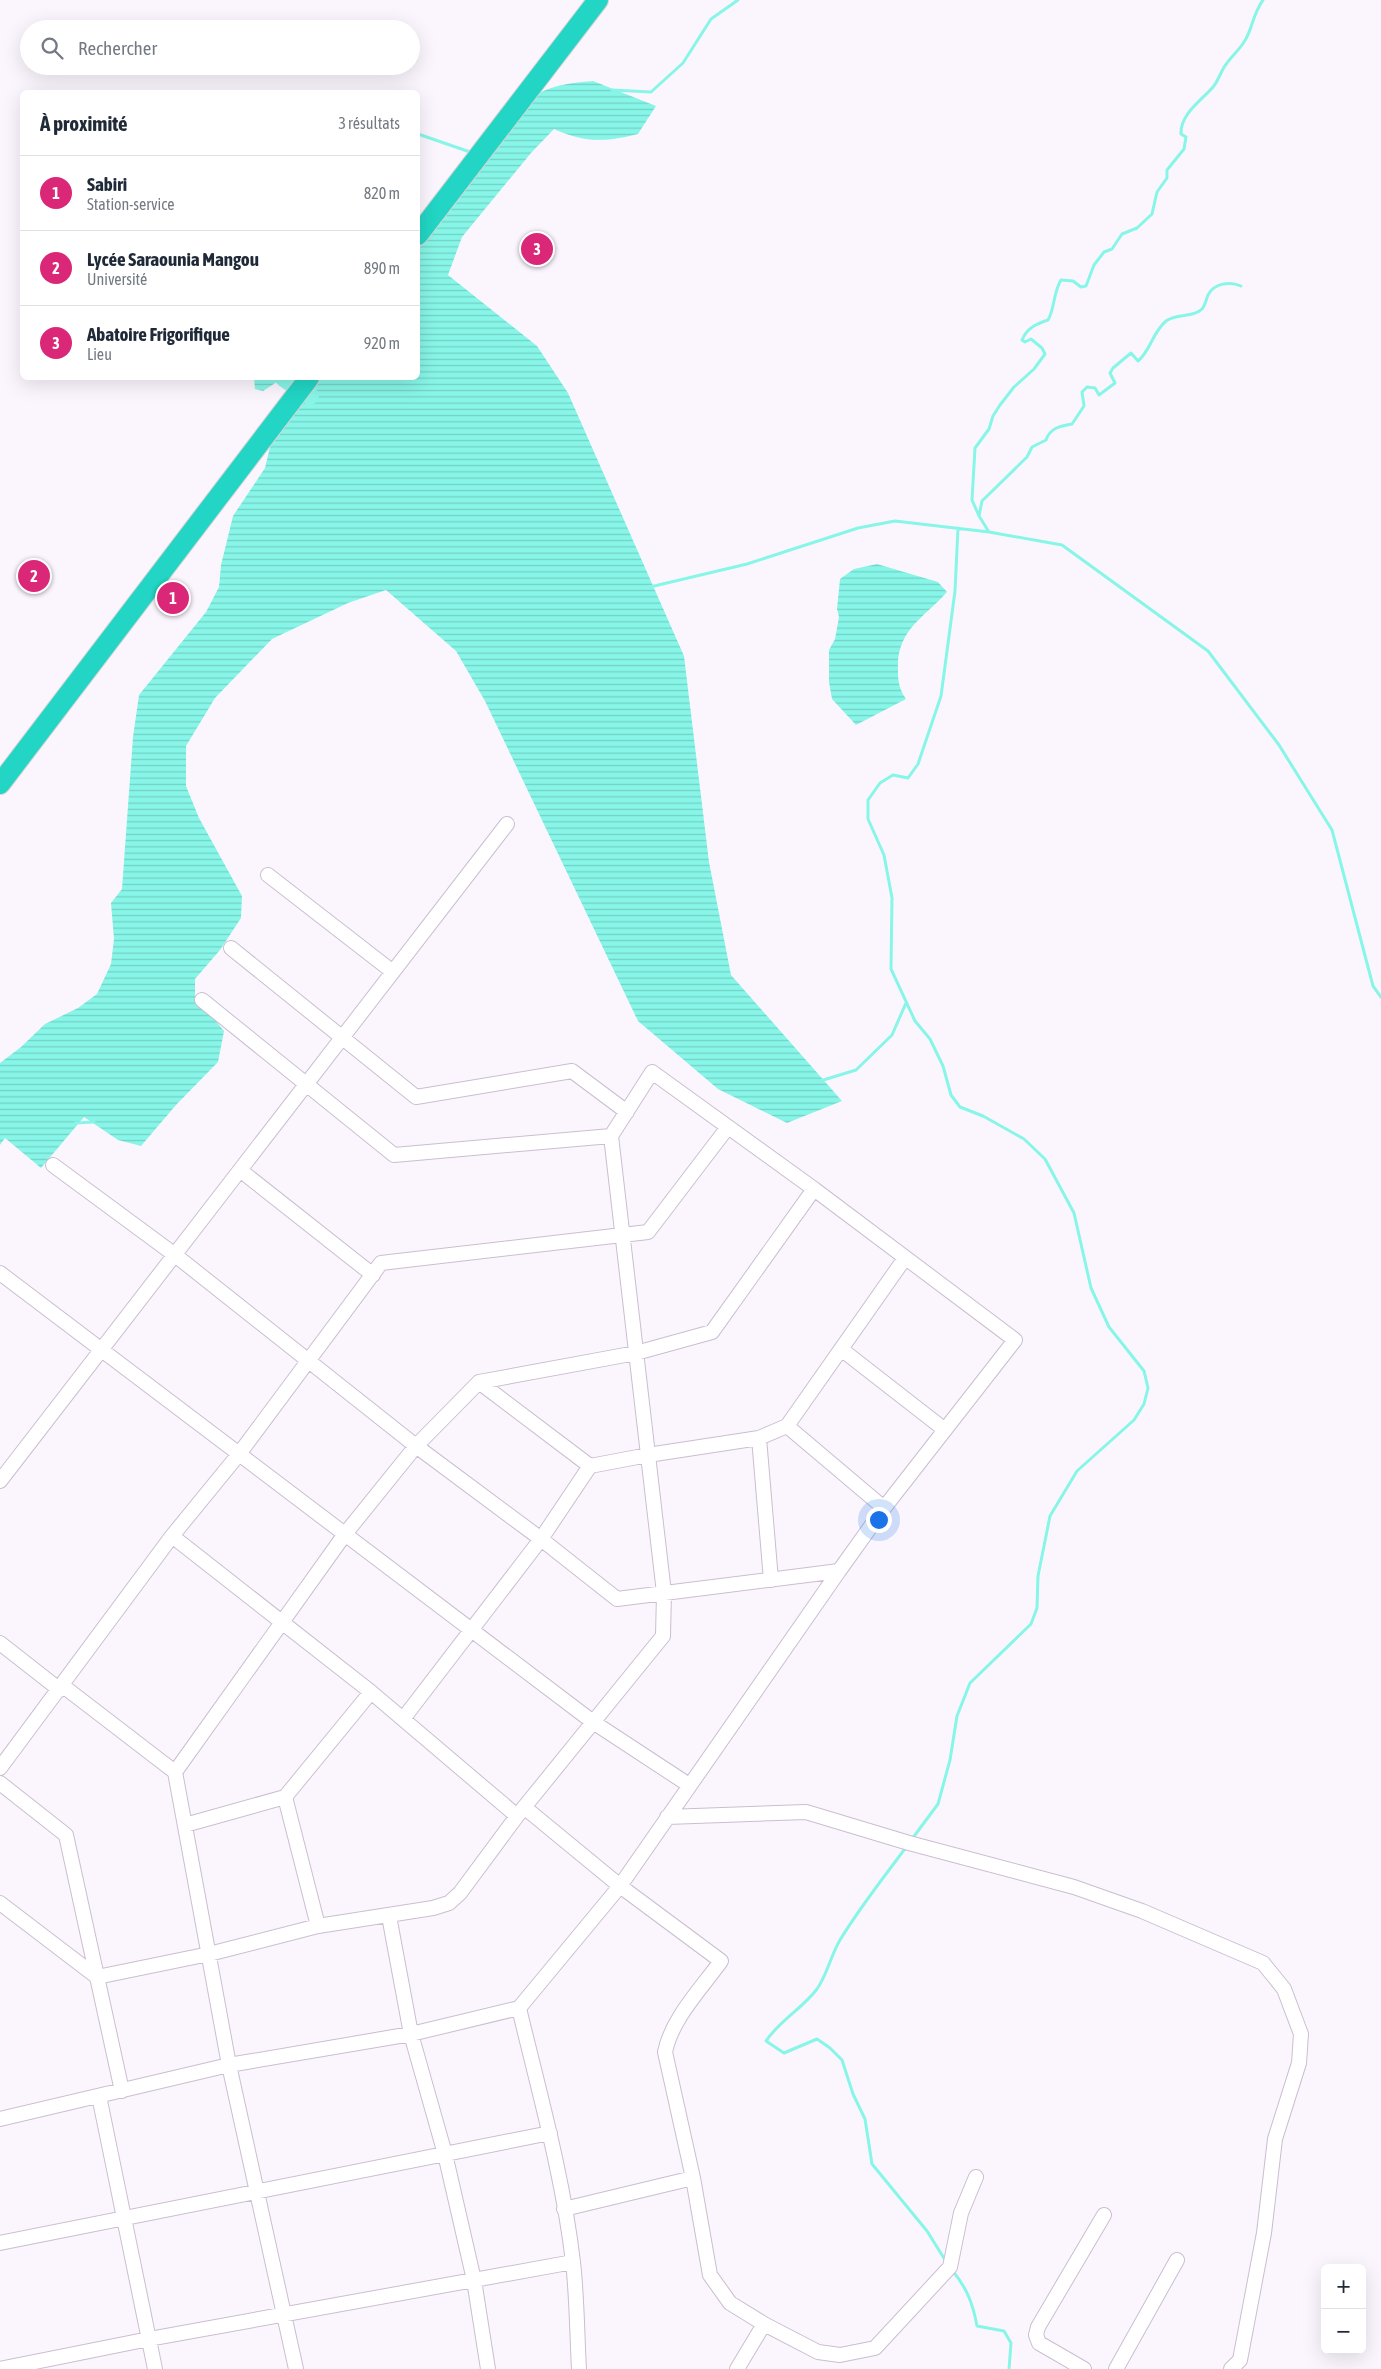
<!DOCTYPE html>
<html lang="fr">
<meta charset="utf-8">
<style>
:root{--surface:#fff;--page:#f2f2f3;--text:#1f2937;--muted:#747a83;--line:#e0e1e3;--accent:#db2777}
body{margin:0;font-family:"Asap Condensed",sans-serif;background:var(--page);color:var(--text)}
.controls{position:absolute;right:15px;bottom:15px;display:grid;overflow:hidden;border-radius:8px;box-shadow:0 5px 20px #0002}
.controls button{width:45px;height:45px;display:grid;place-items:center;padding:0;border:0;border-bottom:1px solid var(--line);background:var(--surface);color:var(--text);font:25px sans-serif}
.you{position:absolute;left:878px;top:1519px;width:18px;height:18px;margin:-12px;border:4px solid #fff;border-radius:50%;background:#1a73e8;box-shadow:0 0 0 8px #1a73e833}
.badge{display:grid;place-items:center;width:32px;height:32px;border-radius:50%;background:var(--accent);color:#fff;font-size:16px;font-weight:700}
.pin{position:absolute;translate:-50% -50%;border:2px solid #fff;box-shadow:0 1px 5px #0006}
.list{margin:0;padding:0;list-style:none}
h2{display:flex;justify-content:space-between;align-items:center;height:65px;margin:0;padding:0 20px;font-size:21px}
h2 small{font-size:16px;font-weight:400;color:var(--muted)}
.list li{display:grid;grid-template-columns:32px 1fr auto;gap:15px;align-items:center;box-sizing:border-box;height:75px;padding:0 20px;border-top:1px solid var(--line)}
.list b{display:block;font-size:19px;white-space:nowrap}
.list p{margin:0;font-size:16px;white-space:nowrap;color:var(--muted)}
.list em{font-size:16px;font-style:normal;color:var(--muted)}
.icon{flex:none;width:28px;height:28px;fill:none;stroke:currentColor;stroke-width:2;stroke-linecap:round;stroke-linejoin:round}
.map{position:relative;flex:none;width:1381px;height:2369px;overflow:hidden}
.search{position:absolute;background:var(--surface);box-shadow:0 5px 20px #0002;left:20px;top:20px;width:400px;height:55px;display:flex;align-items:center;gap:12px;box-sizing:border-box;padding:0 18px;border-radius:28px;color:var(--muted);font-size:19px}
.panel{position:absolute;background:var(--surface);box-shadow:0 5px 20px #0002;left:20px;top:90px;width:400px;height:290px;border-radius:8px}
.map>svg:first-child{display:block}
</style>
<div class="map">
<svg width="1381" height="2369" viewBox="0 0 1381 2369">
<defs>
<pattern id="water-rules" width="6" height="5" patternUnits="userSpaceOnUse" patternTransform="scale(1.25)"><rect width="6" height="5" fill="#87f5e7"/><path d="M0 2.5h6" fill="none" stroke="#74d1c5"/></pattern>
</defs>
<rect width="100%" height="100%" fill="#fbf6fe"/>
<path fill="url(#water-rules)" d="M593,81L656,106L638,134C606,142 585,143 554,129L531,153L462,237L448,275L537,346L568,393L684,656L709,862L731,975L842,1101L787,1123L718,1089L638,1021L485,701L456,651L386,590L348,603L272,639L215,698L186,746V786L199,818L242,896L241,918L220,950L195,979V996L224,1031L218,1062L176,1105L141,1146L118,1140L84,1117L41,1168L5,1138L0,1145V1063L21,1047L45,1024L78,1008L97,994L111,964L114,939L111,903L122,889L133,737L139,695L206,612L219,587L221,565L233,516L265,468L270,447L292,410L316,378H418V249L442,221L529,99C551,85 568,83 593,81Z
M254,378H283L263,391L255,389Z
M877,564L938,582L947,592C924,618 896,630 898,670C898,681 899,689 906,699L856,725L832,699L829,682V650L835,639L839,617L837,609L840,579L854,569Z"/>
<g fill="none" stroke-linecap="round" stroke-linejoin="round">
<path stroke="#87f5e7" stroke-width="3" d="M612,90L651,92L683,63L711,19L738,0
M418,134L473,153
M979,516L972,500L975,448L989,429L993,416L1000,405L1014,387L1034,369L1045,354L1042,348L1031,339L1025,342L1022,340C1027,328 1036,324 1048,320C1055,308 1053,293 1061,280L1073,281L1081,287L1086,286L1094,265L1104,252L1112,249L1122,234L1137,228L1152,214L1157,192L1167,178V170L1184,149L1186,137L1181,134C1180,114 1202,100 1213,87C1219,80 1221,70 1227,63C1232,56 1239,50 1244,42C1253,29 1252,15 1263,0
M989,532L979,516L982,501L1027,457L1032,447L1046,440C1050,428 1060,426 1072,424L1084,406L1082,392L1087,387L1095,388L1099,395L1115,383L1110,373L1113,368L1131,353L1138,361C1151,350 1152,333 1166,321C1177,313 1193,318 1202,309C1205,306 1206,300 1208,295C1214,283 1230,281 1241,286
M650,587L747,564L858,528L895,521L989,532L1062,545L1208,651L1279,745L1332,830L1373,986L1381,997
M820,1081L856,1070L892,1035L906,1003
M75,1123L94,1122
M912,1839L938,1804L950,1760L957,1716L970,1683L1031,1624L1037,1608L1038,1576L1050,1516L1077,1471L1134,1420L1144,1404L1148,1388L1144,1371L1109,1327L1091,1288L1074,1213L1045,1159L1024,1139L983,1116L960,1107L951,1095L943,1066L930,1039L915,1021L891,969L892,898L884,855L868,819V800L880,783L893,775L908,778L918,764L941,696L955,591L958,528
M907,1846C884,1877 860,1907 840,1940C831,1955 827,1975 817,1989C802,2009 779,2021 766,2041L784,2053L817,2039L830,2048L842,2060L853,2094L865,2119L872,2164L927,2231L947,2263
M952,2270C967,2288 973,2304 977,2326L1004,2331L1011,2343L1009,2369"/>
<path stroke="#87f5e7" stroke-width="18" d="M284,378L310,396"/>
<g stroke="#cabed0" stroke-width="16">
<path id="minor" d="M268,875L393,972
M231,948L416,1097L572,1071L627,1112
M202,1000L394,1155L611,1136
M240,1170L373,1275
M0,1273L593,1722L689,1785
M841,1349L945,1430
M479,1382L590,1466
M787,1426L884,1508
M759,1438L771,1580
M0,1481L507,824
M172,1536L371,1692L517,1816L663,1636L664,1593L611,1136L652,1072L814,1189
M0,1643L60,1690
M63,1686L175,1772L229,2065L296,2369
M403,1719L541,1539L590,1466L648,1455L759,1438L787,1426L905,1258
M0,1768L172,1536L239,1454L381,1263L648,1232L728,1127
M175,1772L345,1534L416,1446L479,1382L636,1353L712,1332L814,1189L1015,1340L884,1508L839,1571
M0,1783L66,1835L122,2091
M524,1807L620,1886L721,1961C701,1989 672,2018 665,2052L693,2178
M667,1817L806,1812L909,1843L1074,1887L1142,1911L1263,1963L1284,1989L1301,2034L1299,2063L1275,2139L1264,2233L1240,2360L1231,2369
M185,1825L285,1797
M0,1903L97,1977L209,1954L318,1926L433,1908L449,1903L460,1893L517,1816
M389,1916L411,2034L445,2154L474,2280L488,2369
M318,1926L285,1797L371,1692
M519,2008C539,2092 563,2176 573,2262C577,2297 577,2334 579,2369
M99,2096L155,2369
M0,2119L229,2065L411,2034L519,2008L620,1886L839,1571L617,1599L541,1539L416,1446L175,1255L53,1165
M564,2209L693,2178L710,2275L730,2303L764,2324L737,2369
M0,2243L550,2133
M764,2324L818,2352L840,2355L875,2348L950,2267L961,2213L976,2177
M0,2369L149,2339L573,2262
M1084,2369L1039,2343L1036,2335L1038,2327L1104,2215
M1116,2369L1177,2260"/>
</g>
<g stroke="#d4d4d5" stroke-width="22">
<path id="highway" d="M418,235L598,0
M0,784L309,378"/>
</g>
<use href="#minor" stroke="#fff" stroke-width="14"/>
<use href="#highway" stroke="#22d5c4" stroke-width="20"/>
</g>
</svg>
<div class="controls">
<button>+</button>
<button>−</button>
</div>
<div class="you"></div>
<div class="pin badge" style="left:173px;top:598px">1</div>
<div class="pin badge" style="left:34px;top:576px">2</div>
<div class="pin badge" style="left:537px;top:249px">3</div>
<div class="search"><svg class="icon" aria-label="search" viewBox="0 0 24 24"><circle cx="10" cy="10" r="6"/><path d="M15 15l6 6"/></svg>Rechercher</div>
<section class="panel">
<h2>À proximité<small>3 résultats</small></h2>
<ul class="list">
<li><span class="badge">1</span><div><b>Sabiri</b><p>Station-service</p></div><em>820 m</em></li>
<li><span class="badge">2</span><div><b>Lycée Saraounia Mangou</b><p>Université</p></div><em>890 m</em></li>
<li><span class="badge">3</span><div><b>Abatoire Frigorifique</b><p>Lieu</p></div><em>920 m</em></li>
</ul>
</section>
</div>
